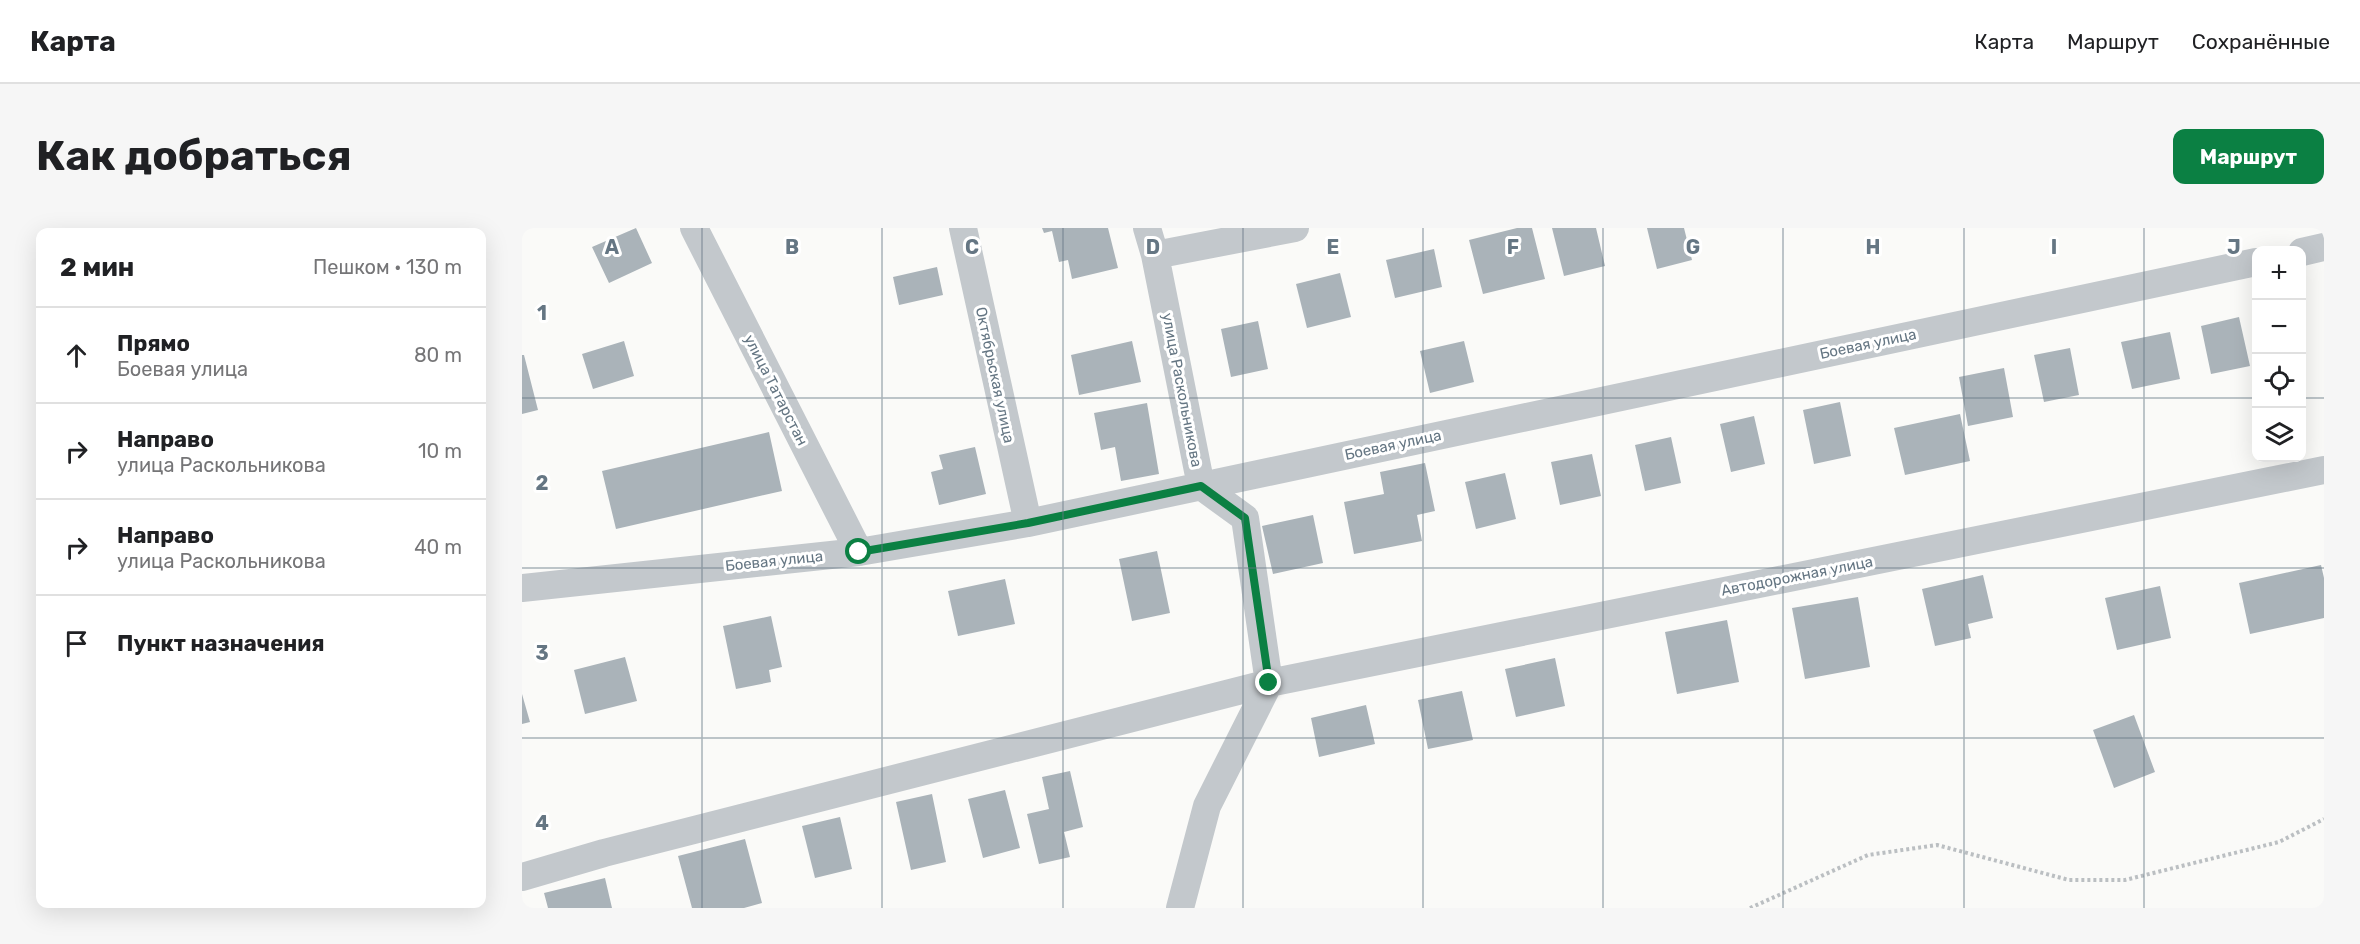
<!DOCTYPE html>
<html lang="ru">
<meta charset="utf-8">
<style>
:root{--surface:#fff;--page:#f6f6f6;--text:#202124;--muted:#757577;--line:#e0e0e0;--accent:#0b8043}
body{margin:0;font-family:Rubik,sans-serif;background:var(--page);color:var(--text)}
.controls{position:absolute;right:18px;top:18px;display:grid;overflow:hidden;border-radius:12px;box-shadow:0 6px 24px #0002}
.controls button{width:54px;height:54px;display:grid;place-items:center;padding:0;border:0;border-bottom:2px solid var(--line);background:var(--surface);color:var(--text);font:30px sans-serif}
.stop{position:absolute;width:18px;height:18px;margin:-14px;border:4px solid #0b8043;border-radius:50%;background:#fff}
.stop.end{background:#0b8043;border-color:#fff;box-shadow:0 2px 6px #0008}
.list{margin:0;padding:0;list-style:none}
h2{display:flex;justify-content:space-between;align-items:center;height:78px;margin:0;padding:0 24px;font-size:26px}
h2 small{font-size:20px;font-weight:400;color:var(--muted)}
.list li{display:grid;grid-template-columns:39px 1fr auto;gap:18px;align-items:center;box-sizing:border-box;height:96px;padding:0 24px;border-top:2px solid var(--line)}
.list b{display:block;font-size:22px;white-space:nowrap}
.list p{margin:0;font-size:20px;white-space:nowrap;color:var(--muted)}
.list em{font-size:20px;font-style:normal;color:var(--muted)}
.icon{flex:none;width:33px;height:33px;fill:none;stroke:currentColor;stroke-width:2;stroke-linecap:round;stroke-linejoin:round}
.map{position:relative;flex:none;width:1802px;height:680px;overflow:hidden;border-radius:12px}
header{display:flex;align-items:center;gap:36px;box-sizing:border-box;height:84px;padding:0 30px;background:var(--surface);border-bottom:2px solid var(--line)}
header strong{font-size:28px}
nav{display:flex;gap:33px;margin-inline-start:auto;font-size:21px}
.intro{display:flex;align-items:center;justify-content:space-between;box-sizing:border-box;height:144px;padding:0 36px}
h1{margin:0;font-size:42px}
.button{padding:15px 27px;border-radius:12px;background:var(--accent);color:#fff;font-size:21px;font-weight:700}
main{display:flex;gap:36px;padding:0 36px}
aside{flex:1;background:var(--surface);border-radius:12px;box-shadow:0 6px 24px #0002}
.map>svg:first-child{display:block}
</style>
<header>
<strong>Карта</strong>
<nav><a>Карта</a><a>Маршрут</a><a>Сохранённые</a></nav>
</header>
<div class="intro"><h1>Как добраться</h1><a class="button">Маршрут</a></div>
<main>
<aside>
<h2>2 мин<small>Пешком · 130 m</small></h2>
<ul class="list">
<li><svg class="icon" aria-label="ahead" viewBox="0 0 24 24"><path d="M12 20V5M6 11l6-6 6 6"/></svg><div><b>Прямо</b><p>Боевая улица</p></div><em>80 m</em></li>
<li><svg class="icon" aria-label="right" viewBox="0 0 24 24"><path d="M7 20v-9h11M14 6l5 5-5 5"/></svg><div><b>Направо</b><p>улица Раскольникова</p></div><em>10 m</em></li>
<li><svg class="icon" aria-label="right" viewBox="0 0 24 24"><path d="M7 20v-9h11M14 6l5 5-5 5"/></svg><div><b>Направо</b><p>улица Раскольникова</p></div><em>40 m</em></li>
<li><svg class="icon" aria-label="arrive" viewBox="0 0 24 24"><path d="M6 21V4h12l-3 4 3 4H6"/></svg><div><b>Пункт назначения</b></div></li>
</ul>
</aside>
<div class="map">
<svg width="1802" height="680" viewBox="0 0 1802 680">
<rect width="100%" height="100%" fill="#fafaf8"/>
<path fill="#aab3b9" d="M114,0L130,35L87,55L70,19Z
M520,0H586L596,40L550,51L546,32L537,34L530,3L522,5Z
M995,0H1010L1023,51L961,66L947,12Z
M1030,0H1074L1083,38L1042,48Z
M1125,0H1162L1170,32L1135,41Z
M912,21L920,59L873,70L864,32Z
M415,39L421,67L377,77L371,49Z
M818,45L829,89L785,100L774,56Z
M1717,89L1728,138L1689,146L1679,98Z
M736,93L746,141L709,149L699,101Z
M1648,104L1658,151L1610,161L1599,114Z
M102,113L112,148L71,161L60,126Z
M610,113L619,154L557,167L549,127Z
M942,113L952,154L908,165L898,123Z
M1548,120L1557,167L1522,174L1512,127Z
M0,127H2L16,182L0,186Z
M1482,140L1491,189L1446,198L1437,149Z
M1318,174L1329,228L1292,236L1281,182Z
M625,175L637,246L599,253L593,219L579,222L572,185Z
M1438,186L1448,233L1383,247L1372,200Z
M1232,188L1243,236L1209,244L1198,196Z
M247,204L260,263L94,301L80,243Z
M1149,209L1159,255L1123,263L1113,217Z
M453,219L464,266L417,277L409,244L421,241L417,227Z
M1070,226L1079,268L1038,277L1029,234Z
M903,235L913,283L895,287L900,313L832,326L822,274L862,266L858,244Z
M983,245L994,291L954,301L943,254Z
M791,287L801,335L751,346L740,298Z
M635,323L648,385L610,393L597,331Z
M1799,337L1802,350V390L1728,406L1717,355Z
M1461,347L1471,390L1446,396L1449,410L1413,418L1400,361Z
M483,351L493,396L436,408L426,363Z
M1638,358L1649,410L1595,422L1583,370Z
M1336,369L1348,439L1283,451L1270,380Z
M249,388L260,439L247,442L249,454L214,461L201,398Z
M1205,392L1217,454L1155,466L1143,404Z
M103,429L115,473L63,486L52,442Z
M1033,430L1043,478L994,489L983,441Z
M940,463L951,512L906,521L896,472Z
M0,466L8,494L0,496Z
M844,477L853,516L797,529L789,490Z
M1612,487L1633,544L1592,560L1571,502Z
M548,543L561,599L542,604L548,629L517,636L505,586L527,581L520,549Z
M483,562L498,620L461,630L446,571Z
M410,566L424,634L389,642L374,574Z
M318,589L330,641L293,650L280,598Z
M223,611L240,675L222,680H170L156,628Z
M83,650L90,680H26L22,665Z"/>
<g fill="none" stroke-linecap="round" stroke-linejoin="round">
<path stroke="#bbbfc2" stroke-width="4" stroke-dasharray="3 3" stroke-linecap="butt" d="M1228,680L1346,627L1415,617L1547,652H1603L1757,614L1802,591"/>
<path stroke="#c3c8cc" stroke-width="28" d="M172,0L337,324
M441,0L506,295
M625,0L633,27L679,258L723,290L747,455L685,578L658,680
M1780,24L1802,19
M633,27L773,0
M0,360L337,324L506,295L1734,34
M0,649L82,625L747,455L1802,242"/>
</g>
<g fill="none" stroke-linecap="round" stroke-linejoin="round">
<path stroke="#0b8043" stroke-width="8" d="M337,324L506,295L679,258L723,290L747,455"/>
</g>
<path fill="none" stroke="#657683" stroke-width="1.5" stroke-opacity="0.55" d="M180,0V680M360,0V680M541,0V680M721,0V680M901,0V680M1081,0V680M1261,0V680M1442,0V680M1622,0V680M0,170H1734M1780,170H1802M0,340H1802M0,510H1802"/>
<g text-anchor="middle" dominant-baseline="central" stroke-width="6" stroke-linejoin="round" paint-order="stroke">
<g font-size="15" fill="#657683" stroke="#fff">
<text transform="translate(1346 116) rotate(-12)">Боевая улица</text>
<text transform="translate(473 147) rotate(78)">Октябрьская улица</text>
<text transform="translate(254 162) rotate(63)">улица Татарстан</text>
<text transform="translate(660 162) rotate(79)">улица Раскольникова</text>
<text transform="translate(871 217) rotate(-12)">Боевая улица</text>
<text transform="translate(252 333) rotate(-6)">Боевая улица</text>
<text transform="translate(1275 348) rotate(-11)">Автодорожная улица</text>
</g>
</g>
<g font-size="20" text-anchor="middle" font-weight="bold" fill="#657683" stroke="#fff" stroke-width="6" stroke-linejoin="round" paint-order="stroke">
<text x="90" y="26">A</text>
<text x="270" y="26">B</text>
<text x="450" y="26">C</text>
<text x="631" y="26">D</text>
<text x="811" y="26">E</text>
<text x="991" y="26">F</text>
<text x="1171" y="26">G</text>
<text x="1351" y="26">H</text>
<text x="1532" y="26">I</text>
<text x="1712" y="26">J</text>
<text x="20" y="92">1</text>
<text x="20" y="262">2</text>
<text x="20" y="432">3</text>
<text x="20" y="602">4</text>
</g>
</svg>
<div class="controls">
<button>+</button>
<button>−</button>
<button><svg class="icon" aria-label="locate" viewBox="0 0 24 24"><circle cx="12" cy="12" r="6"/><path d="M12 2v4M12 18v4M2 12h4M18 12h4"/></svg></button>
<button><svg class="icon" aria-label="layers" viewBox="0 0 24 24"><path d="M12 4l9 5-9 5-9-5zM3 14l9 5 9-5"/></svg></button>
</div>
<div class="stop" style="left:337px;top:324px"></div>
<div class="stop end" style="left:747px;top:455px"></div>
</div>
</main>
